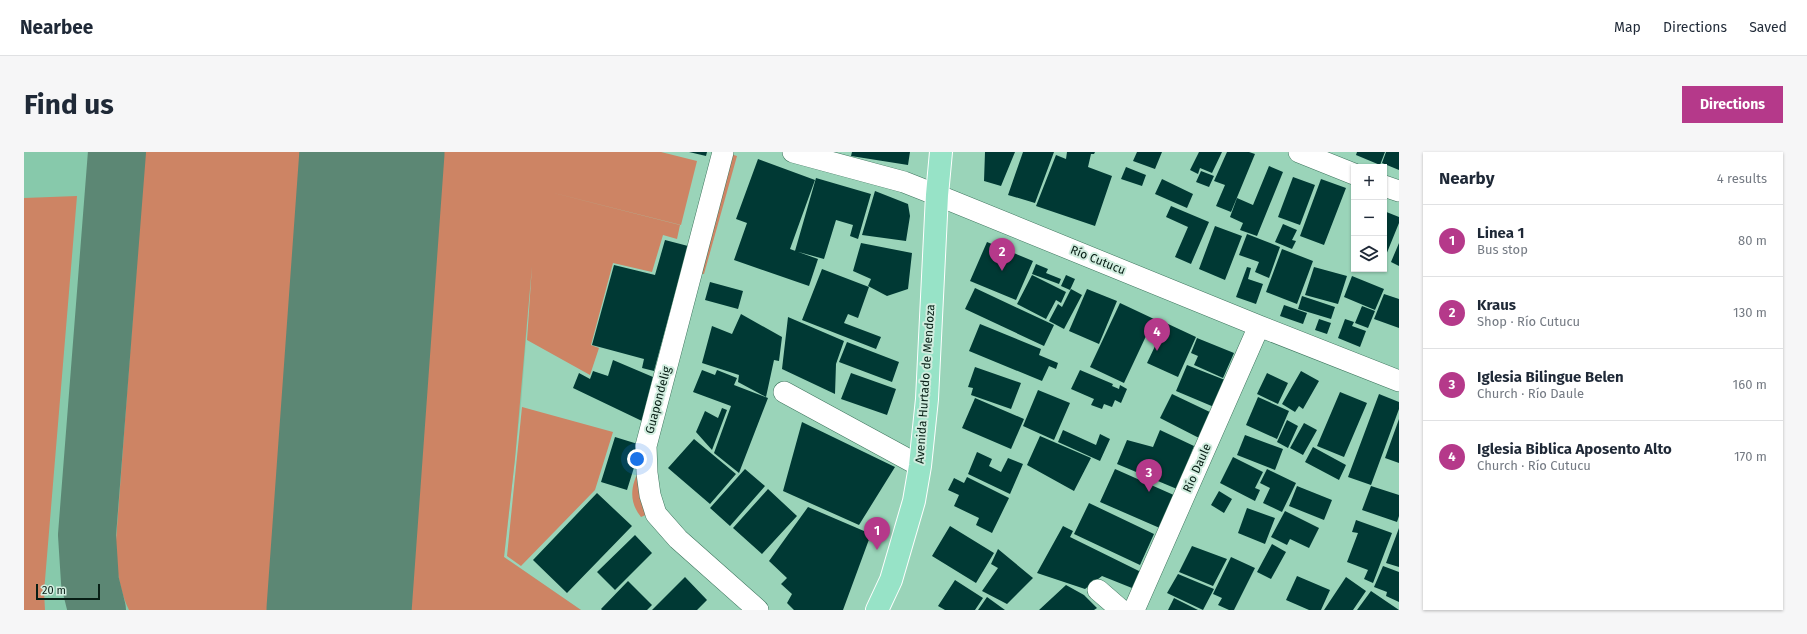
<!DOCTYPE html>
<meta charset="utf-8">
<style>
:root{--surface:#fff;--page:#f6f6f7;--text:#1f2937;--muted:#747a83;--line:#e0e1e3;--accent:#b5398a}
body{margin:0;font-family:"Fira Sans",sans-serif;background:var(--page);color:var(--text)}
.controls{position:absolute;right:12px;top:12px;display:grid;overflow:hidden;border-radius:0px;box-shadow:0 1px 3px #0004}
.controls button{width:36px;height:36px;display:grid;place-items:center;padding:0;border:0;border-bottom:1px solid var(--line);background:var(--surface);color:var(--text);font:20px sans-serif}
.scale{position:absolute;left:12px;bottom:10px;width:64px;box-sizing:border-box;padding-left:4px;border:2px solid #071e15;border-top:0;font-size:11px;line-height:14px;white-space:nowrap;color:#071e15;-webkit-text-stroke:3px #d1eddf;paint-order:stroke}
.you{position:absolute;left:613px;top:307px;width:14px;height:14px;margin:-10px;border:3px solid #fff;border-radius:50%;background:#1a73e8;box-shadow:0 0 0 6px #1a73e833}
.badge{display:grid;place-items:center;width:26px;height:26px;border-radius:50%;background:var(--accent);color:#fff;font-size:13px;font-weight:700}
.pin{position:absolute;translate:-50% -33px;filter:drop-shadow(0 1px 2px #0008)}
.pin::after{content:'';position:absolute;top:21px;width:14px;height:12px;background:inherit;clip-path:polygon(0 0,100% 0,50% 100%)}
.list{margin:0;padding:0;list-style:none}
h2{display:flex;justify-content:space-between;align-items:center;height:52px;margin:0;padding:0 16px;font-size:17px}
h2 small{font-size:13px;font-weight:400;color:var(--muted)}
.list li{display:grid;grid-template-columns:26px 1fr auto;gap:12px;align-items:center;box-sizing:border-box;height:72px;padding:0 16px;border-top:1px solid var(--line)}
.list b{display:block;font-size:15px;white-space:nowrap}
.list p{margin:0;font-size:13px;white-space:nowrap;color:var(--muted)}
.list em{font-size:13px;font-style:normal;color:var(--muted)}
.icon{flex:none;width:22px;height:22px;fill:none;stroke:currentColor;stroke-width:2;stroke-linecap:round;stroke-linejoin:round}
.map{position:relative;flex:none;width:1375px;height:458px;overflow:hidden;border-radius:0px}
header{display:flex;align-items:center;gap:24px;box-sizing:border-box;height:56px;padding:0 20px;background:var(--surface);border-bottom:1px solid var(--line)}
header strong{font-size:19px}
nav{display:flex;gap:22px;margin-inline-start:auto;font-size:14px}
.intro{display:flex;align-items:center;justify-content:space-between;box-sizing:border-box;height:96px;padding:0 24px}
h1{margin:0;font-size:28px}
.button{padding:10px 18px;border-radius:0px;background:var(--accent);color:#fff;font-size:14px;font-weight:700}
main{display:flex;gap:24px;padding:0 24px}
aside{flex:1;background:var(--surface);border-radius:0px;box-shadow:0 1px 3px #0004}
.map>svg:first-child{display:block}
</style>
<header>
<strong>Nearbee</strong>
<nav><a>Map</a><a>Directions</a><a>Saved</a></nav>
</header>
<div class="intro"><h1>Find us</h1><a class="button">Directions</a></div>
<main>
<div class="map">
<svg width="1375" height="458" viewBox="0 0 1375 458">
<rect width="100%" height="100%" fill="#9ad4b9"/>
<path fill="#87c9ab" d="M0,0H517L497,252L480,405L557,458H0Z"/>
<path fill="#cd8464" d="M121,0H278L245,458H105C96,440 94,422 91,402Z
M414,0H637L673,9L657,73L514,37L656,73L653,87L639,83L628,120L589,111L567,193L575,196L566,223L503,188L508,114L491,307L480,405L557,458H381Z
M700,0L713,4L680,122L668,119Z
M53,44L20,440L21,458H0V46Z
M498,255L589,280L571,338L497,414L483,404Z
M616,316L629,360L617,365C604,349 607,333 616,316Z"/>
<g fill="none" stroke-linecap="round" stroke-linejoin="round">
<path stroke="#5c8774" stroke-width="58" d="M73,458L66,430L63,383L93,0"/>
<path stroke="#5c8774" stroke-width="145" d="M315,458L348,0"/>
</g>
<path fill="#003934" d="M665,0H683L682,4Z
M828,0H886L884,13L827,4Z
M961,0H991L977,34L960,29Z
M999,0H1030L1011,51L984,43Z
M1043,0H1071L1070,2H1067L1064,15L1088,24L1071,74L1012,54L1032,3L1042,7Z
M1113,0H1138L1131,17L1109,9Z
M1175,0H1198L1188,21L1176,16L1174,22L1166,18Z
M1203,0H1225L1231,2L1207,60L1192,54L1201,33L1190,29Z
M1333,0H1361L1356,13L1332,3Z
M1362,0H1375V18L1358,11Z
M734,7L791,28L766,97L794,107L785,134L710,108L723,71L712,67Z
M1245,14L1259,20L1233,84L1216,78L1219,71L1206,65L1213,46L1229,53Z
M1102,15L1122,23L1118,34L1097,27Z
M1177,19L1190,24L1185,35L1172,30Z
M1269,25L1291,33L1276,73L1254,65Z
M792,26L847,42L834,87L826,84L829,73L812,68L800,107L771,99Z
M1138,27L1169,42L1163,56L1131,42Z
M1297,27L1322,36L1300,93L1276,84Z
M851,39L884,52L886,64L882,89L838,83Z
M1147,54L1185,70L1167,112L1151,105L1164,75L1142,65Z
M1360,59L1375,65V71L1360,108Z
M1259,72L1273,78L1268,88L1272,89L1268,97L1251,90Z
M1191,74L1218,84L1201,128L1175,117Z
M1223,82L1256,95L1245,126L1231,120L1235,110L1215,103Z
M641,88L664,94L630,219L618,216L620,207L568,193L590,113L631,123Z
M963,90L1009,109L992,148L946,129Z
M837,91L888,101L884,137L863,144L844,134L847,127L829,119Z
M1375,91V114L1367,110Z
M1258,97L1289,109L1273,152L1242,140Z
M1012,112L1024,117L1022,121L1037,127L1035,132L1008,122Z
M1223,115L1227,116L1224,127L1239,132L1232,152L1212,145Z
M1290,115L1323,124L1314,152L1281,143Z
M798,117L845,135L834,166L824,162L820,171L857,185L852,197L778,168Z
M1008,123L1042,140L1037,151L1032,148L1022,167L993,152Z
M1042,123L1051,127L1046,138L1037,134Z
M1328,124L1360,137L1351,158L1320,145Z
M686,130L719,139L714,157L681,148Z
M951,136L1030,173L1020,194L941,157Z
M1047,137L1058,143L1040,177L1025,169L1034,152L1038,155Z
M1063,137L1093,149L1075,192L1045,179Z
M1360,142L1375,147V176L1350,167Z
M1278,144L1311,155L1307,167L1274,157Z
M1096,151L1130,167L1100,231L1066,215Z
M1260,153L1283,161L1279,172L1256,164Z
M1338,154L1351,159L1344,176L1331,171Z
M717,162L758,185L755,209L750,208L742,245L714,230L715,223L678,211L688,174L708,182Z
M764,165L820,189L812,212L811,242L758,217Z
M1295,167L1307,171L1303,182L1291,178Z
M1321,167L1330,170L1328,174L1342,179L1336,195L1314,186Z
M1142,171L1172,185L1154,225L1123,211Z
M956,172L1017,197L1015,203L1034,211L1032,217L1025,214L1018,229L945,199Z
M1173,186L1210,201L1199,226L1170,213L1174,204L1167,201Z
M823,190L875,210L868,230L815,210Z
M589,208L629,225L618,269L549,236L555,221L566,227L569,219L584,224Z
M1163,213L1201,228L1190,255L1152,239Z
M951,215L997,231L987,257L947,243L949,236L944,235Z
M678,218L691,223L693,218L713,226L710,233L744,246L715,321L690,301L707,254L669,240Z
M1056,218L1089,232L1088,234L1095,237L1096,233L1103,237L1097,251L1091,248L1088,255L1080,252L1078,257L1067,253L1070,247L1047,237Z
M1277,219L1295,229L1279,257L1275,254L1271,260L1258,252Z
M827,221L872,237L863,263L817,247Z
M1243,221L1264,231L1254,252L1233,242Z
M1014,238L1046,251L1030,288L999,274Z
M1316,240L1343,251L1320,305L1293,294Z
M1148,242L1190,262L1177,287L1136,266Z
M1355,242L1375,250V257L1347,333L1324,325Z
M1234,245L1265,259L1253,287L1222,273Z
M951,246L1000,267L987,297L938,276Z
M698,256L703,258L688,298L672,280L681,259L694,266Z
M1375,267V311L1361,306Z
M1263,268L1274,274L1264,296L1253,290Z
M778,270L871,315L835,373L759,339Z
M1280,271L1293,278L1279,303L1266,296Z
M1039,278L1072,293L1076,282L1086,287L1076,309L1034,290Z
M1136,278L1170,294L1153,337L1093,312L1103,288L1129,295Z
M1221,283L1259,297L1251,318L1213,303Z
M1016,284L1067,306L1050,339L1003,313Z
M591,285L617,293L603,338L577,330Z
M670,287L712,322L686,352L644,316Z
M1289,295L1322,313L1315,328L1281,310Z
M953,300L968,307L965,314L977,320L984,306L999,312L986,342L944,322Z
M1209,305L1239,320L1231,336L1236,338L1231,349L1196,331Z
M721,317L741,334L706,374L686,356Z
M1091,317L1152,344L1138,377L1076,350Z
M1243,317L1272,331L1258,360L1239,351L1246,336L1236,331Z
M943,325L985,346L968,381L952,373L955,366L930,354L935,343L924,338L930,326L940,331Z
M1273,334L1308,348L1300,368L1265,354Z
M1347,334L1375,343V364L1373,370L1338,358Z
M744,337L773,364L738,402L709,376Z
M1195,339L1208,347L1200,361L1187,353Z
M573,341L608,374L543,441L509,408Z
M1065,351L1130,382L1116,413L1050,382Z
M784,355L847,382L819,458H770L763,451L768,442L757,432L763,426L745,409Z
M1223,356L1251,366L1241,392L1214,381Z
M1261,359L1295,376L1285,396L1266,387L1263,393L1247,385Z
M1332,368L1368,381L1349,431L1340,427L1344,418L1323,410L1334,381L1328,380Z
M926,374L970,401L952,431L908,404Z
M1039,374L1049,379L1046,385L1117,420L1108,436L1078,424L1061,437L1013,421Z
M1375,376V415L1362,411Z
M611,383L628,401L591,438L573,420Z
M1248,392L1262,400L1247,427L1233,420Z
M1168,394L1203,407L1189,434L1155,420Z
M974,397L1009,426L983,452L958,439L974,416L967,412Z
M1207,405L1231,416L1210,458H1205L1194,453L1198,446L1189,442Z
M1359,414L1375,420V450L1362,444L1363,440L1350,435Z
M1154,422L1190,437L1179,458L1143,441Z
M1273,424L1306,438L1297,458H1285L1262,448Z
M661,425L683,448L673,458H628Z
M1322,425L1342,439L1329,458H1300Z
M931,428L959,446L951,458H921L914,454Z
M604,429L628,453L623,458H578L577,457Z
M1042,433L1060,443L1073,456L1070,458H1015Z
M1347,439L1375,458H1333Z
M963,445L981,458H954Z
M1150,446L1174,458H1144Z"/>
<g fill="none" stroke-linecap="round" stroke-linejoin="round">
<g stroke="#3e755e" stroke-width="22">
<path id="minor" d="M699,0L622,294L623,321L626,343L632,362L654,387L734,458
M769,0L880,30L913,43L1235,174L1375,229
M1275,0L1330,22
M1360,34L1375,39
M760,240L896,314
M1074,438L1097,458
M1110,458L1235,174"/>
</g>
<g stroke="#fff" stroke-width="24">
<path id="major" d="M853,458L867,428L890,349L896,314L903,247L913,43L917,0"/>
</g>
<use href="#minor" stroke="#fff" stroke-width="21"/>
<use href="#major" stroke="#97e3c7" stroke-width="22"/>
</g>
<g text-anchor="middle" dominant-baseline="central" stroke-width="4" stroke-linejoin="round" paint-order="stroke">
<g font-size="12" fill="#071e15" stroke="#d1eddf">
<text transform="translate(1074 108) rotate(22)">Río Cutucu</text>
<text transform="translate(901 232) rotate(-86)">Avenida Hurtado de Mendoza</text>
<text transform="translate(634 248) rotate(-75)">Guapondelig</text>
<text transform="translate(1173 316) rotate(-66)">Río Daule</text>
</g>
</g>
</svg>
<div class="controls">
<button>+</button>
<button>−</button>
<button><svg class="icon" aria-label="layers" viewBox="0 0 24 24"><path d="M12 4l9 5-9 5-9-5zM3 14l9 5 9-5"/></svg></button>
</div>
<div class="scale">20 m</div>
<div class="you"></div>
<div class="pin badge" style="left:853px;top:398px">1</div>
<div class="pin badge" style="left:978px;top:119px">2</div>
<div class="pin badge" style="left:1125px;top:340px">3</div>
<div class="pin badge" style="left:1133px;top:199px">4</div>
</div>
<aside>
<h2>Nearby<small>4 results</small></h2>
<ul class="list">
<li><span class="badge">1</span><div><b>Linea 1</b><p>Bus stop</p></div><em>80 m</em></li>
<li><span class="badge">2</span><div><b>Kraus</b><p>Shop · Río Cutucu</p></div><em>130 m</em></li>
<li><span class="badge">3</span><div><b>Iglesia Bilingue Belen</b><p>Church · Río Daule</p></div><em>160 m</em></li>
<li><span class="badge">4</span><div><b>Iglesia Biblica Aposento Alto</b><p>Church · Río Cutucu</p></div><em>170 m</em></li>
</ul>
</aside>
</main>
